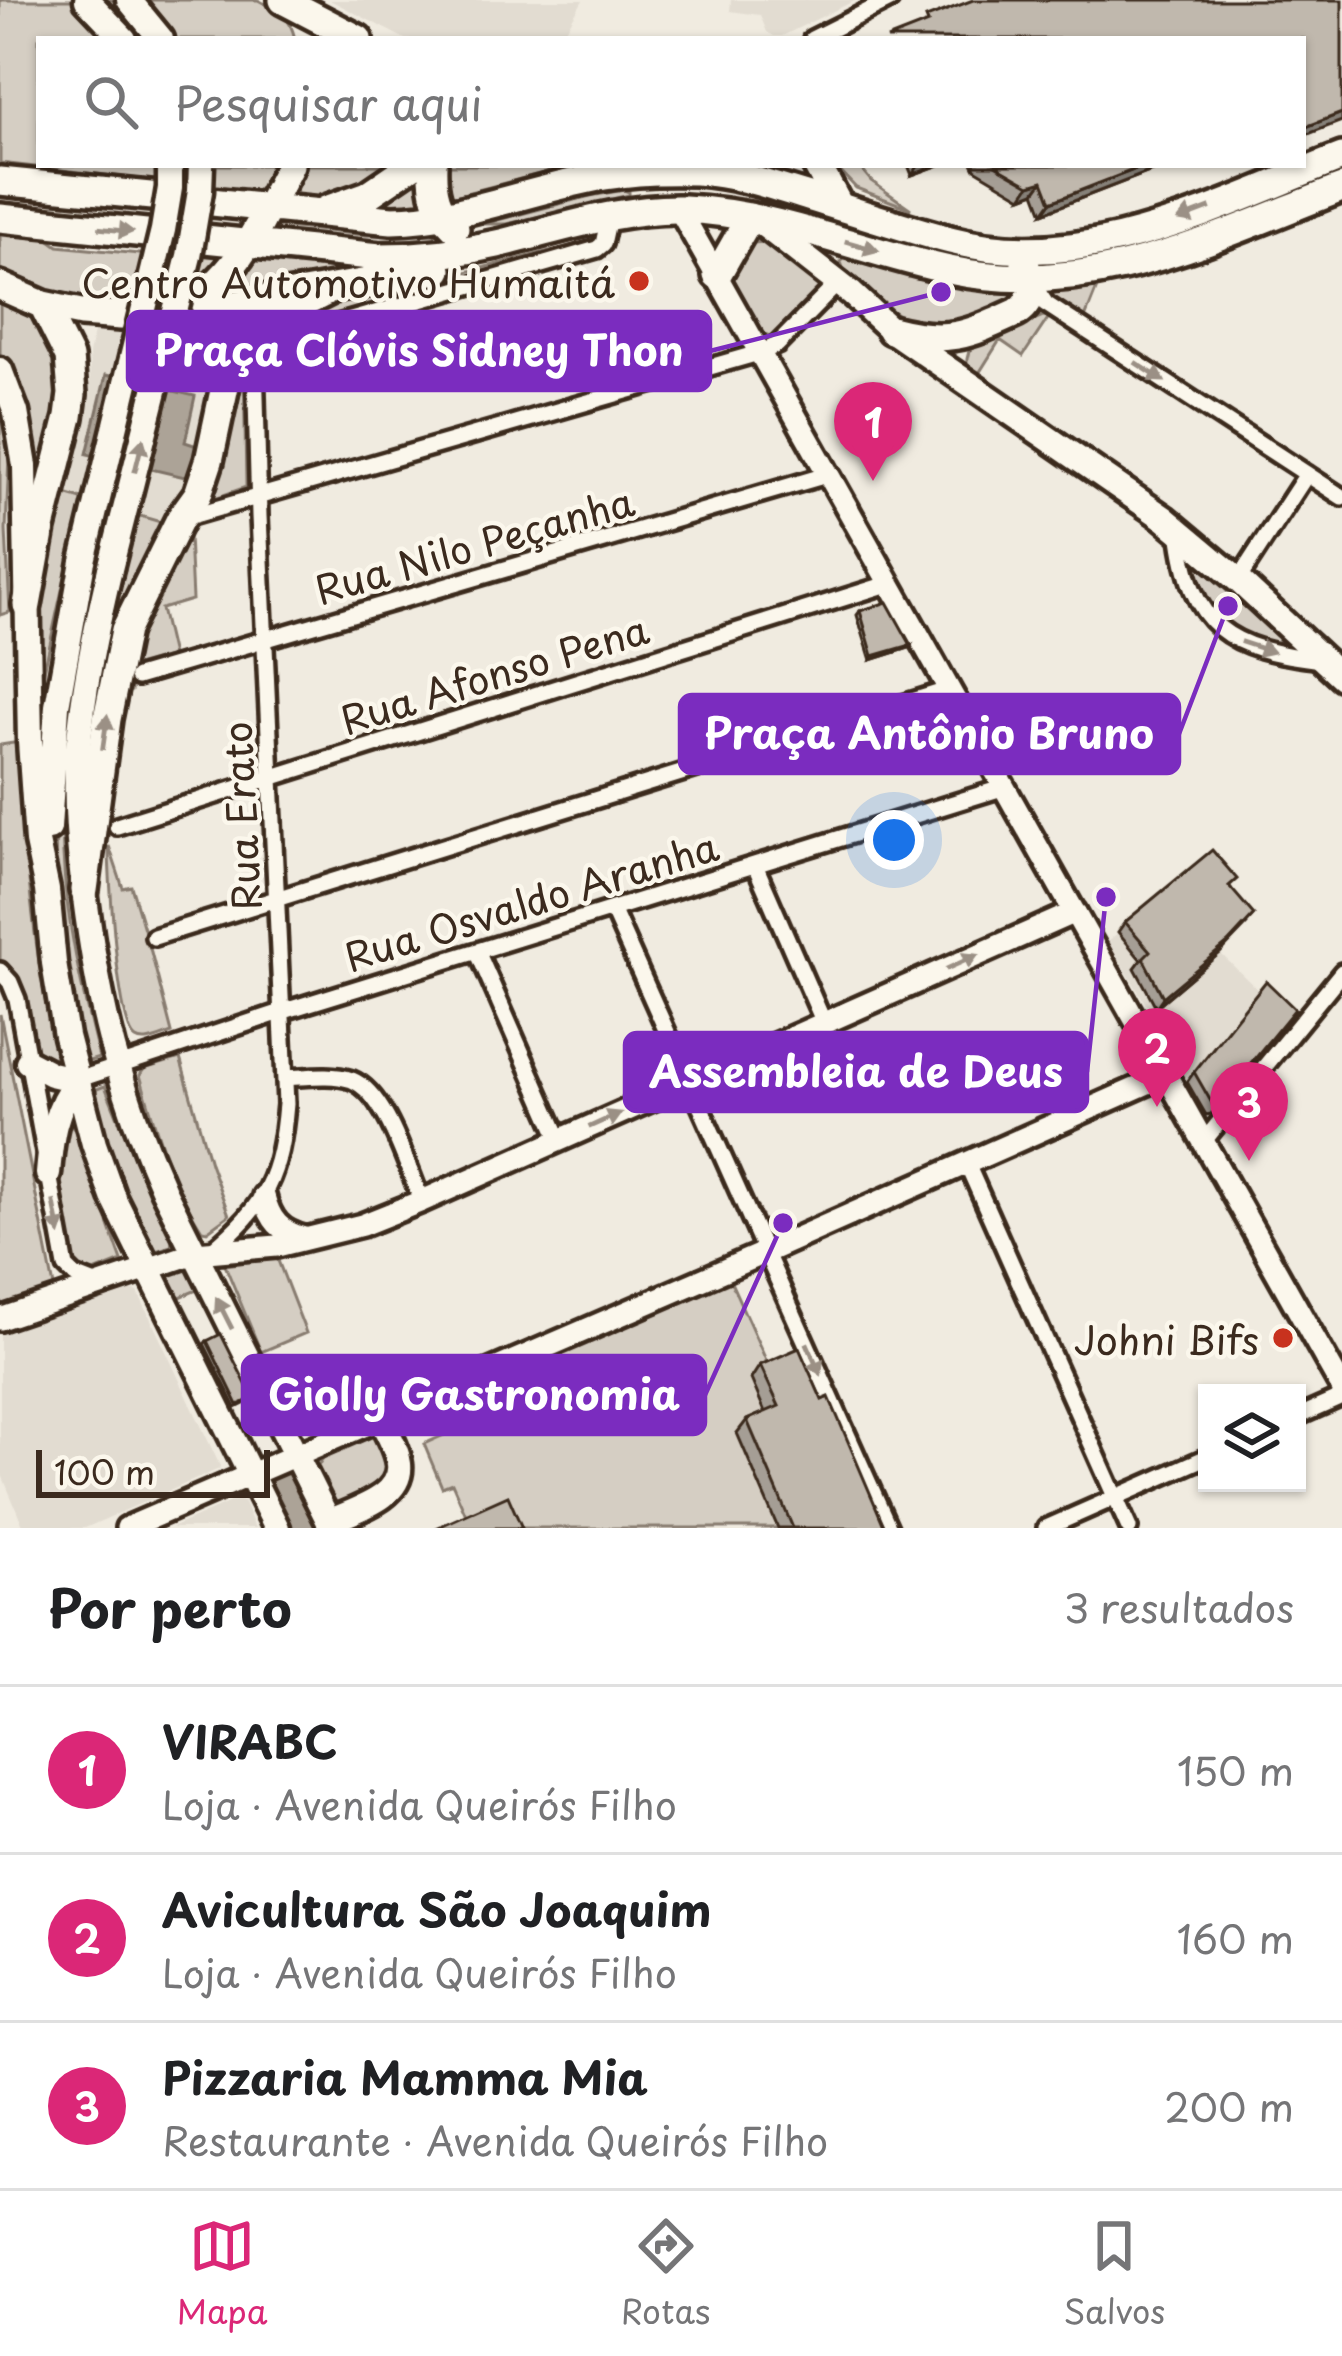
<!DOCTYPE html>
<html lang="pt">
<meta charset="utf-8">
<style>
:root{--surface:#fff;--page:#f6f6f6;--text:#202124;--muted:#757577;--line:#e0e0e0;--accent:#db2777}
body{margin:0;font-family:"Playpen Sans",sans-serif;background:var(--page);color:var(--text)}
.controls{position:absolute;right:36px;bottom:36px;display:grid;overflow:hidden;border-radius:0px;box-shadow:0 3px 9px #0004}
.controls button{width:108px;height:108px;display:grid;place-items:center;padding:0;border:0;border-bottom:3px solid var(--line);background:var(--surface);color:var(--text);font:60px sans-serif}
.scale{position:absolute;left:36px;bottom:30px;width:234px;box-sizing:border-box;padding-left:12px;border:6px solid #3b2a1e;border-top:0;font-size:33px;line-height:42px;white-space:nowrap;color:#3b2a1e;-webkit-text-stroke:9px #fbf7ec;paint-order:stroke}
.you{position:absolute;left:894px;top:840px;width:42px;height:42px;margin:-30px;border:9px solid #fff;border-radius:50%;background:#1a73e8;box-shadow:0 0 0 18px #1a73e833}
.badge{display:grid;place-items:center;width:78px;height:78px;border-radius:50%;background:var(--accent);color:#fff;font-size:39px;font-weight:700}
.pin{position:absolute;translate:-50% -99px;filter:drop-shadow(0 3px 6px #0008)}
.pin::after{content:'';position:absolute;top:63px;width:42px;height:36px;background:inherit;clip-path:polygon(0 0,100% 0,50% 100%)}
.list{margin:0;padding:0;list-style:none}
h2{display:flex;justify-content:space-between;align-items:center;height:156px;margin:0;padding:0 48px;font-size:51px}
h2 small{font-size:39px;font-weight:400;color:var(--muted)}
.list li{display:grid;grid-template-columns:78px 1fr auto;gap:36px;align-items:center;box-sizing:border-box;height:168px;padding:0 48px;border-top:3px solid var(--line)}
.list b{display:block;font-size:45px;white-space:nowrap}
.list p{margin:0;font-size:39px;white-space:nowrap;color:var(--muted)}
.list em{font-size:39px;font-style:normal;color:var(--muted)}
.icon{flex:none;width:66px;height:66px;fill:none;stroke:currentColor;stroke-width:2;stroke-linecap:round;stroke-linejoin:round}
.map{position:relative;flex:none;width:1342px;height:1528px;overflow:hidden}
.search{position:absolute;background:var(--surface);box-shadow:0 3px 9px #0004;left:36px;right:36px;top:36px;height:132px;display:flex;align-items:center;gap:30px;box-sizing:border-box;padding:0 42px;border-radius:0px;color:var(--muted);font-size:45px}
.sheet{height:660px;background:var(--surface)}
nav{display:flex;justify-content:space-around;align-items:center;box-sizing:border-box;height:168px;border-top:3px solid var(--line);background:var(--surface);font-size:33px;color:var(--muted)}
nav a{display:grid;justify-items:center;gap:6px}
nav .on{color:var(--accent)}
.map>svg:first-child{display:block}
</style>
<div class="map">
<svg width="1342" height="1528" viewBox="0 0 1342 1528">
<rect width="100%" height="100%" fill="#f0ebe0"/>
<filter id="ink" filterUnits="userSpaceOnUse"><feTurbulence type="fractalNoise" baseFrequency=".00833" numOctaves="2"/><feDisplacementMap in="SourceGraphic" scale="24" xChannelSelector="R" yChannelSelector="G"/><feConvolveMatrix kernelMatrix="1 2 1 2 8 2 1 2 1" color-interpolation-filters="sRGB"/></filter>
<g filter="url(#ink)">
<path fill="#e2dcd1" d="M330,0H583L568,26L557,39H405Z
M731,0H856L782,36H774L767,32L760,15L730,11Z
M201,324L203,336L224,340L198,470L164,523L61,493L90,382L89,354L94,332H153Z
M1212,855L1247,925L1221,954L1259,991L1187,1082L1153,1016L1108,941Z
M127,1289L138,1292L220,1466L219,1469L85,1528H24L0,1470V1333Z
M237,1499L243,1501L255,1528H171Z"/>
<path fill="#d5cec3" stroke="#887c70" stroke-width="3" d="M0,0H258C280,12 289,13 295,39H39V165H280L265,189L255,192L0,163Z
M301,165H396C364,184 329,212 291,193V189Z
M444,165H564L566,167L447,198Z
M834,165H858L871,181L911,209L856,188Z
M420,172L422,203L378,206L377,203Z
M624,190L629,192V195L507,224H482L590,196Z
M276,226L367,235L440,234L442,237L438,240L385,244L274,233L272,227Z
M0,231L43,235L58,246L149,255L163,249L227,256L185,297L113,305L52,295L0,274Z
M768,242L776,246L818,283L819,288L773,337L764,334L733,279L732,271L743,247L752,243Z
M582,243L590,247L575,252L568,249L262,338L248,349L244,360L246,487L207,501L239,360L250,344L309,311Z
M846,256L942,281L1016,293C1005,307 990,311 974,317C915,341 888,308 845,274L841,262Z
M249,258L378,270L219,300Z
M1097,288L1085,318L1050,298L1052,293Z
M0,298C90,336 53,428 37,500L4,364L0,357Z
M1043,316L1049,317L1023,356L1000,340L976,378L967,366V359L969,351L978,343Z
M0,401L7,426L4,427L9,455L6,530L10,612L0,615Z
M61,493L164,523L92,742L91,714L125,549L74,536L44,671L38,713L36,595Z
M189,535L192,600L161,609L172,656L132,667L131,691L119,694L130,651L179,538Z
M1193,561L1279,637V644L1275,646C1227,628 1208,612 1190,564Z
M67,722C66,765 61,810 63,854C66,923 82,990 99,1058L83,1063L81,1061L56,903L55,802Z
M20,742C23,841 34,954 55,1051L54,1058L44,1062C15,1032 33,994 0,960V745Z
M109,846L123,888L131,886L151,952L172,1033C162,1036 145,1045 136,1039C117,1027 109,873 109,846Z
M0,1014L55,1292L0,1310Z
M180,1058L210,1163L229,1215L207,1231L202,1230C171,1184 155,1127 140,1075L144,1069Z
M105,1086L141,1175L172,1240L171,1246L150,1253L119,1190L92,1099L97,1089Z
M66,1117L71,1120L122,1261L87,1275L72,1267L54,1172Z
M277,1258L306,1333L261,1352L225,1265Z
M182,1268L188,1271L197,1290L173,1300L163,1276Z
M730,1280L770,1369L879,1528H457L469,1522L452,1483L442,1487L424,1444L462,1427L450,1399Z
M368,1434L379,1438C382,1446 390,1458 390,1466C390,1490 353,1500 334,1506L316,1473C321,1448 347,1443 368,1434Z"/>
<path fill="#aca397" stroke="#7f7367" stroke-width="3" d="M106,375L195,396L185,442L197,446L189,478L87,454Z"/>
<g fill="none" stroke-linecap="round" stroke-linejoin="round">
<path stroke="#aca397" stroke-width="27" d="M281,1483L303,1528"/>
<g stroke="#3b2a1e" stroke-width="24">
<path id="street" d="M812,39L890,0
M1034,286L1046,304L1342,497
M184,518L762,352L777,345L838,283
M1179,530C1190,628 1229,650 1323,660
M1238,580L1307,474
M137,677L830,474
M117,826L891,583
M755,865L824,1023
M612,909L889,1528
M154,937L951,689
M477,951L560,1140
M0,971L10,982L17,999L66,1267L75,1276L98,1285
M285,1078C307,1077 331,1073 352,1080C387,1094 407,1168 422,1201
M77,1080L281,1012L1005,787
M1204,1141L1342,972
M967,1164L1129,1528
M211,1251C267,1204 280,1176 286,1104L259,516L255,357L262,346L268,344L597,249L603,244L609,217
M1297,1417L1342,1397
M1046,1528L1207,1457"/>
</g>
<g stroke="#3b2a1e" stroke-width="30">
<path id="secondary" d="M679,209L1342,1388
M264,1196C270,1220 280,1232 304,1238
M0,1319L195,1253L277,1246L362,1225L422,1201L1075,912
M127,1528L766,1252L1166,1075"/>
</g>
<g stroke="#3b2a1e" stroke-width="33">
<path id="primary" d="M87,0L124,39
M129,0L161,39
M759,221L852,294L891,330L1164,518L1238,580L1342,677
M0,370L16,412L25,466L30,742L37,842L47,890L54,963L66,1036L94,1144L113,1197L277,1528
M110,569C96,629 83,689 78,751C74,800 79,849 85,898C99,1006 119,1091 164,1191L332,1528
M49,828L57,706L83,561
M28,1062L51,1074L77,1080
M48,1174C51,1139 54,1108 77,1080
M329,1522C353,1510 403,1498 399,1464C397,1448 387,1432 380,1418"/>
</g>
<g stroke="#3b2a1e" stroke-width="36">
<path id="highway" d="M283,0L358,39
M433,165C432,191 436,210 455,228
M817,165L839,206
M0,181L392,220C465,219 533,188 605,176C634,171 666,170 696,171C732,173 767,184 802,195C851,210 900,227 950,240C1086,276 1218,205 1342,157
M326,210L368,195L412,165
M0,218L380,257C419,257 458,253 497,244C557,230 621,207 684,209C776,213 860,251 949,270C1092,300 1212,238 1342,188
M717,275L750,217
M0,286L43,305L81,313L121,316L216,308L438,270
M181,309C239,278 261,221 290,165
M891,330C947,345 968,335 1018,312C1037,299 1031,283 1025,263
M27,605L41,528L69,417L72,394L69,357L43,305
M84,890L107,719L125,630L180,519L198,494L209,461L232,353L241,339L251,330L332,289"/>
</g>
<use href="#street" stroke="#fbf7ec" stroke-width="15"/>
<use href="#secondary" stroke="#fbf7ec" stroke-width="21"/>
<use href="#primary" stroke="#fbf7ec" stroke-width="24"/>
<use href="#highway" stroke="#fbf7ec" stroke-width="27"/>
<g stroke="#3b2a1e" stroke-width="33" stroke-linecap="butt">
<path id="primary-bridge" d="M83,561L163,230L170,188V165
M110,569L189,256L200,191L201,165"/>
</g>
<use href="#primary-bridge" stroke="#fbf7ec" stroke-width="24"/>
</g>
<path fill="#a59e95" stroke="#3b2a1e" stroke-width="3" d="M908,165H939L912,175Z
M973,165H1167L1043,213L1035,192L1022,197L975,169Z
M860,611L911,645L909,648L871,660L857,615Z
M1231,888L1247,925L1220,953L1156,1007L1135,968L1141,960L1118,932L1125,922Z
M1295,1009L1211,1114L1206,1115L1187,1082L1194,1072Z
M207,1341L250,1401L236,1408L204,1344Z
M760,1365L822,1400L885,1528H778L737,1433L747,1420L765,1412L751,1379Z"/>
<path fill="#868179" stroke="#3b2a1e" stroke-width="3" d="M1342,113V121L1303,136V128Z
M919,165H939L912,175Z
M1146,165H1167L1043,213L1051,202Z
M1043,181L1035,192L1022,197L1030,185Z
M911,645L909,648L871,660L873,656Z
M1254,915L1220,953L1156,1007L1163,997Z"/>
<path fill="#c0b8ad" stroke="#3b2a1e" stroke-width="3" d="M973,0H1342V113L1303,128V39H887L928,23L926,18Z
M995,165H1146L1051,202L1043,181L1030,185Z
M887,602L911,645L873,656L860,611Z
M1212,850L1237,879L1229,886L1254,915L1228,943L1163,997L1143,958L1150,951L1125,922Z
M1266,981L1295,1009L1218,1103L1213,1105L1194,1072Z
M221,1334L253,1398L238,1405L207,1341Z
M799,1348L822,1400L829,1397L885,1528H793L747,1420L779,1406L760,1365Z
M1297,1446L1303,1459L1297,1462Z
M508,1496L522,1528H436Z"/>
<defs><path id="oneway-solid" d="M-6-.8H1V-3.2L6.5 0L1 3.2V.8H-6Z" transform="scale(3)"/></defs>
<g fill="#9b9085">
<use href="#oneway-solid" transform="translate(1194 214) rotate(159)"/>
<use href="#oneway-solid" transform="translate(116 230) rotate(6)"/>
<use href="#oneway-solid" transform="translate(862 246) rotate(16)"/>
<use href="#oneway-solid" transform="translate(1150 372) rotate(33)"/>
<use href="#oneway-solid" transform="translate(139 455) rotate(-76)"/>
<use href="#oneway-solid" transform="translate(1257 647) rotate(18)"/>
<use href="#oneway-solid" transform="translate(105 732) rotate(-82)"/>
<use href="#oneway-solid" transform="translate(962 962) rotate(-24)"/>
<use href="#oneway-solid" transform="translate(605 1120) rotate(-24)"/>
<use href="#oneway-solid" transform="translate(57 1218) rotate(79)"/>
<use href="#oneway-solid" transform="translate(224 1313) rotate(-117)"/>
<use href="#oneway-solid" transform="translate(814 1359) rotate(66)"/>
</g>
</g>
<g fill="#c8321e" stroke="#fbf7ec" stroke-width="4.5">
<circle cx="639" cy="281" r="12"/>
<circle cx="1283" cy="1338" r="12"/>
</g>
<g text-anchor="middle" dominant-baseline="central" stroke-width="9" stroke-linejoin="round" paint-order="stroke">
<g font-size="39" fill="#3b2a1e" stroke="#fbf7ec" text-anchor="end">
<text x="615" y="281">Centro Automotivo Humaitá</text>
<text x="1259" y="1338">Johni Bifs</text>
</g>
<g font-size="39" fill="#3b2a1e" stroke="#fbf7ec">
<text transform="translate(474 544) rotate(-16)">Rua Nilo Peçanha</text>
<text transform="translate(494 673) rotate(-17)">Rua Afonso Pena</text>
<text transform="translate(240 816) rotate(-93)">Rua Erato</text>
<text transform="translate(531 900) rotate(-17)">Rua Osvaldo Aranha</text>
</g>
</g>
<path fill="none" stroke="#7b2cbf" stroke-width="4.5" d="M941 292L710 351M1228 606L1179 734M1106 897L1087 1072M783 1223L705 1395"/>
<g fill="#7b2cbf" stroke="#fbf7ec" stroke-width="4.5">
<circle cx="941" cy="292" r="12"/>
<circle cx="1228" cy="606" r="12"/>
<circle cx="1106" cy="897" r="12"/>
<circle cx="783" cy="1223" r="12"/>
</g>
<g fill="#7b2cbf" stroke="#7b2cbf" stroke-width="4.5">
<rect x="128" y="312" width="582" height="78" rx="12"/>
<rect x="680" y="695" width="499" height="78" rx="12"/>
<rect x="625" y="1033" width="462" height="78" rx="12"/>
<rect x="243" y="1356" width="462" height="78" rx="12"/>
</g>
<g font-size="42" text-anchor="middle" font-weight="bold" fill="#fff">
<text x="419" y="366">Praça Clóvis Sidney Thon</text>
<text x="929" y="749">Praça Antônio Bruno</text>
<text x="856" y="1087">Assembleia de Deus</text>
<text x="474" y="1410">Giolly Gastronomia</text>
</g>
</svg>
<div class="controls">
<button><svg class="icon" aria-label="layers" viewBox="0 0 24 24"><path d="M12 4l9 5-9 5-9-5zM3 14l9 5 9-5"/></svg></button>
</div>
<div class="scale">100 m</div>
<div class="you"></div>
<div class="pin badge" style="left:873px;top:481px">1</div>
<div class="pin badge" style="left:1157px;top:1107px">2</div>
<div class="pin badge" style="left:1249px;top:1161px">3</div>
<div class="search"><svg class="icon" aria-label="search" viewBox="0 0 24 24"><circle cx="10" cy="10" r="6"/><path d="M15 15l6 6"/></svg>Pesquisar aqui</div>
</div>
<section class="sheet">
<h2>Por perto<small>3 resultados</small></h2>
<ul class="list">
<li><span class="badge">1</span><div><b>VIRABC</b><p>Loja · Avenida Queirós Filho</p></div><em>150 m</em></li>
<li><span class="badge">2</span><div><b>Avicultura São Joaquim</b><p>Loja · Avenida Queirós Filho</p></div><em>160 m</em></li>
<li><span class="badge">3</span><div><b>Pizzaria Mamma Mia</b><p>Restaurante · Avenida Queirós Filho</p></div><em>200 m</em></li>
</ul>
</section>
<nav>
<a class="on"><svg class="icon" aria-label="map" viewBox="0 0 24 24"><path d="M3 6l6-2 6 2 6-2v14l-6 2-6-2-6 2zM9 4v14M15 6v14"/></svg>Mapa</a>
<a><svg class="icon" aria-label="directions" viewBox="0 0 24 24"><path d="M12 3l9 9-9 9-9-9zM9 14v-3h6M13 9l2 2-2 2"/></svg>Rotas</a>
<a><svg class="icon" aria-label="saved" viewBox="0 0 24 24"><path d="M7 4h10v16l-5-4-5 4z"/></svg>Salvos</a>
</nav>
